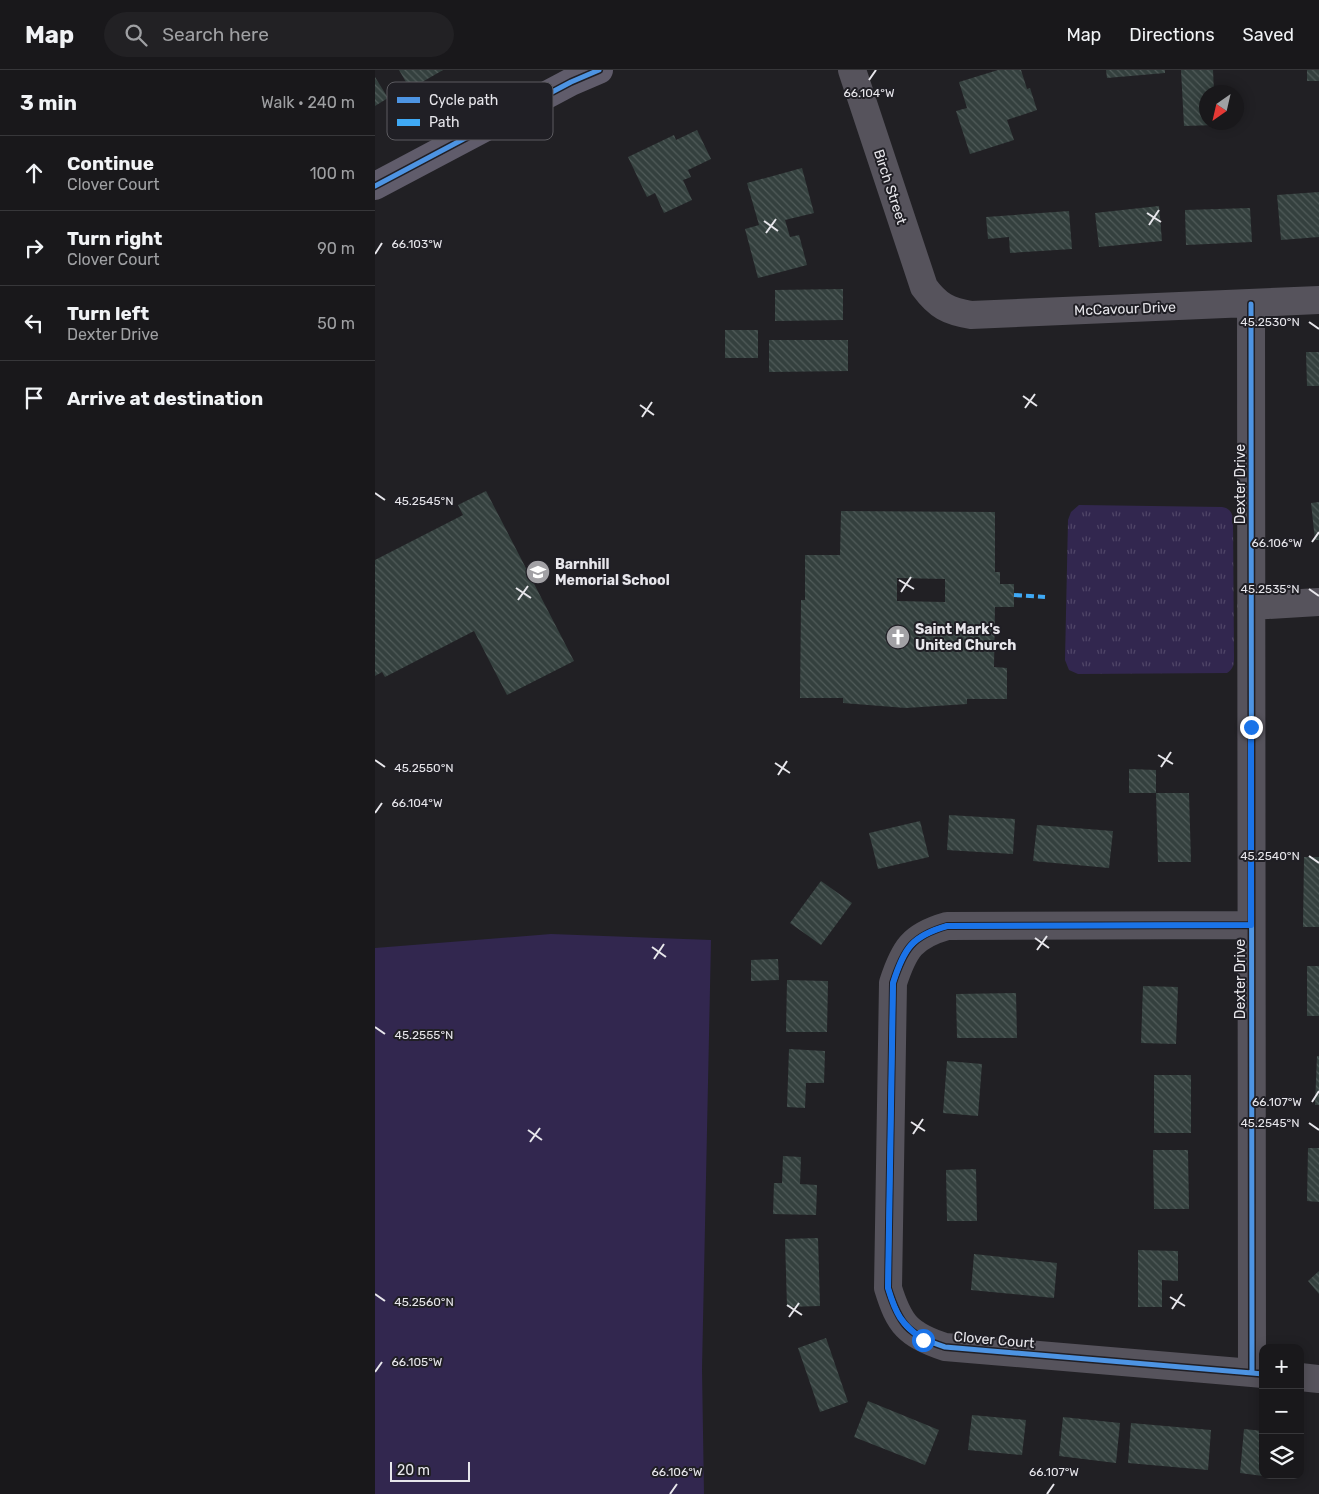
<!DOCTYPE html>
<meta charset="utf-8">
<style>
:root{--surface:#19181b;--page:#222124;--text:#f1f3f6;--muted:#9fa0a3;--line:#37373a}
body{margin:0;font-family:Rubik,sans-serif;background:var(--page);color:var(--text)}
.controls{position:absolute;right:15px;bottom:15px;display:grid;overflow:hidden;border-radius:10px;box-shadow:0 2px 12px #0003}
.controls button{width:45px;height:45px;display:grid;place-items:center;padding:0;border:0;border-bottom:1px solid var(--line);background:var(--surface);color:var(--text);font:25px sans-serif}
.compass{position:absolute;left:824px;top:15px;width:45px;height:45px;border-radius:50%;background:var(--surface);box-shadow:0 2px 12px #0003;rotate:214deg}
.scale{position:absolute;left:15px;bottom:12px;width:80px;box-sizing:border-box;padding-left:5px;border:2px solid #e7e6eb;border-top:0;font-size:14px;line-height:18px;white-space:nowrap;color:#e7e6eb;-webkit-text-stroke:4px #201f25;paint-order:stroke}
.stop{position:absolute;width:15px;height:15px;margin:-11px;border:4px solid #1a73e8;border-radius:50%;background:#fff}
.stop.end{background:#1a73e8;border-color:#fff;box-shadow:0 1px 5px #0008}
.list{margin:0;padding:0;list-style:none}
h2{display:flex;justify-content:space-between;align-items:center;height:65px;margin:0;padding:0 20px;font-size:21px}
h2 small{font-size:16px;font-weight:400;color:var(--muted)}
.list li{display:grid;grid-template-columns:32px 1fr auto;gap:15px;align-items:center;box-sizing:border-box;height:75px;padding:0 20px;border-top:1px solid var(--line)}
.list b{display:block;font-size:19px;white-space:nowrap}
.list p{margin:0;font-size:16px;white-space:nowrap;color:var(--muted)}
.list em{font-size:16px;font-style:normal;color:var(--muted)}
.icon{flex:none;width:28px;height:28px;fill:none;stroke:currentColor;stroke-width:2;stroke-linecap:round;stroke-linejoin:round}
.map{position:relative;flex:none;width:944px;height:1424px;overflow:hidden}
header{display:flex;align-items:center;gap:30px;box-sizing:border-box;height:70px;padding:0 25px;background:var(--surface);border-bottom:1px solid var(--line)}
header strong{font-size:24px}
nav{display:flex;gap:28px;margin-inline-start:auto;font-size:18px}
.search{width:350px;height:45px;background:var(--page);display:flex;align-items:center;gap:12px;box-sizing:border-box;padding:0 18px;border-radius:28px;color:var(--muted);font-size:19px}
main{display:flex}
aside{flex:1;background:var(--surface)}
.map>svg:first-child{display:block}
</style>
<header>
<strong>Map</strong>
<div class="search"><svg class="icon" aria-label="search" viewBox="0 0 24 24"><circle cx="10" cy="10" r="6"/><path d="M15 15l6 6"/></svg>Search here</div>
<nav><a>Map</a><a>Directions</a><a>Saved</a></nav>
</header>
<main>
<aside>
<h2>3 min<small>Walk · 240 m</small></h2>
<ul class="list">
<li><svg class="icon" aria-label="ahead" viewBox="0 0 24 24"><path d="M12 20V5M6 11l6-6 6 6"/></svg><div><b>Continue</b><p>Clover Court</p></div><em>100 m</em></li>
<li><svg class="icon" aria-label="right" viewBox="0 0 24 24"><path d="M7 20v-9h11M14 6l5 5-5 5"/></svg><div><b>Turn right</b><p>Clover Court</p></div><em>90 m</em></li>
<li><svg class="icon" aria-label="left" viewBox="0 0 24 24"><path d="M17 20v-9H6M10 6l-5 5 5 5"/></svg><div><b>Turn left</b><p>Dexter Drive</p></div><em>50 m</em></li>
<li><svg class="icon" aria-label="arrive" viewBox="0 0 24 24"><path d="M6 21V4h12l-3 4 3 4H6"/></svg><div><b>Arrive at destination</b></div></li>
</ul>
</aside>
<div class="map">
<svg width="944" height="1424" viewBox="0 0 944 1424">
<defs>
<pattern id="grass-tufts" width="24" height="20" patternUnits="userSpaceOnUse" patternTransform="scale(1.25)"><rect width="24" height="20" fill="#32274f"/><path d="M3 7l-1-3M5 7V3M7 7l1-3M15 17l-1-3M17 17v-4M19 17l1-3" fill="none" stroke="#504668"/></pattern>
<pattern id="building-back-hatch" width="6" height="6" patternUnits="userSpaceOnUse" patternTransform="scale(1.25)"><rect width="6" height="6" fill="#34403e"/><path d="M-1 5l2 2M0 0l6 6M5-1l2 2" fill="none" stroke="#515c5a"/></pattern>
</defs>
<rect width="100%" height="100%" fill="#212024"/>
<path fill="url(#grass-tufts)" d="M704,435L847,437C854,438 857,442 858,449L859,588C859,595 858,599 852,603L703,604L694,600L690,590L693,450L696,442Z"/>
<path fill="#32274f" d="M176,864L336,870L327,1299L329,1424H0V878Z"/>
<path fill="url(#building-back-hatch)" fill-rule="evenodd" d="M24,0H68L35,19Z
M623,0H646L652,19L655,18L662,40L632,50L639,70L595,84L581,41L592,38L584,12Z
M731,0H790V3L732,8Z
M806,0H838L839,22H832V52H841V55L809,56Z
M932,0H944V11H932Z
M0,7L13,28L0,36Z
M322,60L336,89L313,100L316,107L308,110L317,130L289,143L280,123L272,127L253,87L299,65L301,70Z
M427,98L439,143L410,150L415,167L424,165L432,195L383,208L370,159L384,155L372,113Z
M944,122V167L906,170L902,125Z
M784,136L787,171L724,177L720,143Z
M875,138L877,172L811,175L810,140Z
M694,141L697,179L635,183L634,167L613,169L611,147Z
M468,219V250L400,251V220Z
M350,260H383V288H350Z
M394,270H473V301L394,302Z
M931,282H944V316H932Z
M111,421L199,591L132,625L99,561L10,607L7,602L0,606V490L88,445L83,435Z
M944,432V470H940L936,433Z
M466,441L620,442V502H625V514H639V537H620L619,597L632,598V629H592V634L531,638L468,633V628H425L426,530H430V485H465ZM522,508L570,509V532L522,531Z
M754,699L781,700V723H814L816,792H783L781,723H754Z
M574,745L640,749L638,784L572,780Z
M545,751L554,787L503,799L494,763Z
M662,755L738,761L734,798L658,791Z
M929,787H944V857H928Z
M446,811L477,833L446,875L415,853Z
M403,889L404,910L376,911V890Z
M932,896H944V946H932Z
M412,910L453,911L452,962H411Z
M768,916L803,917L801,974L766,973Z
M641,923L642,968H582L581,924Z
M414,979L450,981L449,1013H431L430,1038L412,1037Z
M942,986H944V1035H940Z
M572,991L607,994L603,1046L568,1043Z
M779,1005H816V1063H779Z
M933,1078H944V1132L932,1131Z
M778,1080H813L814,1139H779Z
M408,1086L426,1087L425,1114L442,1115L441,1145L398,1144L399,1113H407Z
M601,1099L602,1151H572L571,1100Z
M443,1168L445,1236L412,1237L410,1169Z
M763,1180L803,1181V1211L787,1210V1237H763Z
M599,1184L682,1193L679,1228L596,1220Z
M944,1201V1224L933,1211Z
M451,1268L473,1332L445,1342L423,1278Z
M493,1331L564,1360L550,1395L479,1367Z
M597,1345L651,1350L647,1385L593,1380Z
M688,1347L745,1353L741,1393L684,1386Z
M756,1353L836,1360L833,1400L753,1393Z
M869,1359L888,1361V1406L865,1403Z
M896,1405H921L920,1409L896,1407Z"/>
<g fill="none" stroke-linecap="round" stroke-linejoin="round">
<path stroke="#56535c" stroke-width="28" d="M477,0L549,217C563,236 573,241 596,245L944,230
M876,234L877,1303L888,1304
M876,536L944,532
M876,855L572,856C537,866 529,879 518,913L513,1218C524,1254 533,1265 570,1277L877,1303
M925,1307L944,1309"/>
<path stroke="#605c6b" stroke-width="28" d="M0,116L196,12L224,0"/>
<path stroke="#3fa9f5" stroke-width="4" stroke-dasharray="8 4" stroke-linecap="butt" d="M639,525L670,527"/>
<g stroke="#201f25" stroke-width="8">
<path id="cycleway" d="M0,116L196,12L224,0
M876,234L877,1303L888,1304
M876,855L572,856C537,866 529,879 518,913L513,1218C524,1254 533,1265 570,1277L877,1303"/>
</g>
<use href="#cycleway" stroke="#4d94e3" stroke-width="5"/>
</g>
<g fill="none" stroke-linecap="round" stroke-linejoin="round">
<path stroke="#1a73e8" stroke-width="6" d="M548,1270C526,1253 521,1245 513,1218L518,913C529,878 537,866 572,856L876,855V657"/>
</g>
<path fill="none" stroke="#e7e6eb" stroke-width="2" d="M494,10L501,0M772,143L786,152M389,151L403,161M774,155L784,140M391,163L401,149M0,184L7,173M934,252L944,259M648,326L662,336M265,335L279,345M650,338L660,324M267,347L277,332M0,423L10,430M937,472L944,462M524,510L539,519M141,518L156,528M934,519L944,526M526,522L536,507M143,530L153,516M783,685L798,694M0,690L10,697M400,693L415,703M786,697L796,682M403,705L412,691M0,743L7,733M934,786L944,793M660,868L674,878M277,877L291,887M662,880L672,866M279,889L289,874M0,957L10,964M937,1032L944,1021M536,1052L550,1061M934,1053L944,1060M153,1060L167,1070M538,1064L548,1049M155,1072L165,1058M0,1224L10,1231M795,1227L810,1236M412,1235L427,1245M797,1239L807,1224M414,1247L424,1233M0,1302L7,1292M295,1424L302,1414M672,1424L679,1414"/>
<defs>
<g id="school-disc" transform="scale(1.25)"><circle r="9.5" fill="#a2a1a5" stroke="#201f25"/><path d="M0-5L7-2L0 1L-7-2ZM-4 1L0 2.5L4 1V4Q0 6-4 4Z" fill="#fff"/></g>
<g id="church-disc" transform="scale(1.25)"><circle r="9.5" fill="#a2a1a5" stroke="#201f25"/><path d="M-1.2-6h2.4v3.5h3.3v2.4h-3.3V6h-2.4V-.1h-3.3v-2.4h3.3Z" fill="#fff"/></g>
</defs>
<g fill-rule="evenodd">
<use href="#school-disc" x="163" y="502"/>
<use href="#church-disc" x="523" y="567"/>
</g>
<g text-anchor="middle" dominant-baseline="central" stroke-width="4" stroke-linejoin="round" paint-order="stroke">
<g font-size="14" fill="#e7e6eb" stroke="#201f25">
<text transform="translate(515 117) rotate(72)">Birch Street</text>
<text transform="translate(750 239) rotate(-2)">McCavour Drive</text>
<text transform="translate(865 414) rotate(-90)">Dexter Drive</text>
<text transform="translate(865 909) rotate(-90)">Dexter Drive</text>
<text transform="translate(619 1270) rotate(5)">Clover Court</text>
</g>
<g font-size="14" font-weight="bold" fill="#e7e6eb" stroke="#201f25" text-anchor="start">
<text x="180" y="494">Barnhill<tspan x="180" dy="16">Memorial School</tspan></text>
<text x="540" y="559">Saint Mark's<tspan x="540" dy="16">United Church</tspan></text>
</g>
</g>
<rect x="12" y="12" width="166" height="58" rx="8" fill="#201f25" stroke="#5c5b60" stroke-width="1"/>
<rect x="22" y="27" width="23" height="6" fill="#4d94e3"/>
<rect x="22" y="49" width="23" height="7" fill="#3fa9f5"/>
<g font-size="14" fill="#e7e6eb">
<text x="54" y="35">Cycle path</text>
<text x="54" y="57">Path</text>
</g>
<g font-size="12" text-anchor="middle" fill="#e7e6eb" stroke="#201f25" stroke-width="4" stroke-linejoin="round" paint-order="stroke">
<text x="494" y="27">66.104°W</text>
<text x="42" y="178">66.103°W</text>
<text x="895" y="256">45.2530°N</text>
<text x="49" y="435">45.2545°N</text>
<text x="902" y="477">66.106°W</text>
<text x="895" y="523">45.2535°N</text>
<text x="49" y="702">45.2550°N</text>
<text x="42" y="737">66.104°W</text>
<text x="895" y="790">45.2540°N</text>
<text x="49" y="969">45.2555°N</text>
<text x="902" y="1036">66.107°W</text>
<text x="895" y="1057">45.2545°N</text>
<text x="49" y="1236">45.2560°N</text>
<text x="42" y="1296">66.105°W</text>
<text x="302" y="1406">66.106°W</text>
<text x="679" y="1406">66.107°W</text>
</g>
</svg>
<div class="controls">
<button>+</button>
<button>−</button>
<button><svg class="icon" aria-label="layers" viewBox="0 0 24 24"><path d="M12 4l9 5-9 5-9-5zM3 14l9 5 9-5"/></svg></button>
</div>
<svg class="compass" viewBox="-18 -18 36 36"><path d="M0-13l5 13h-10z" fill="#e53935"/><path d="M0 13l5-13h-10z" fill="#9fa0a3"/></svg>
<div class="scale">20 m</div>
<div class="stop" style="left:548px;top:1270px"></div>
<div class="stop end" style="left:876px;top:657px"></div>
</div>
</main>
